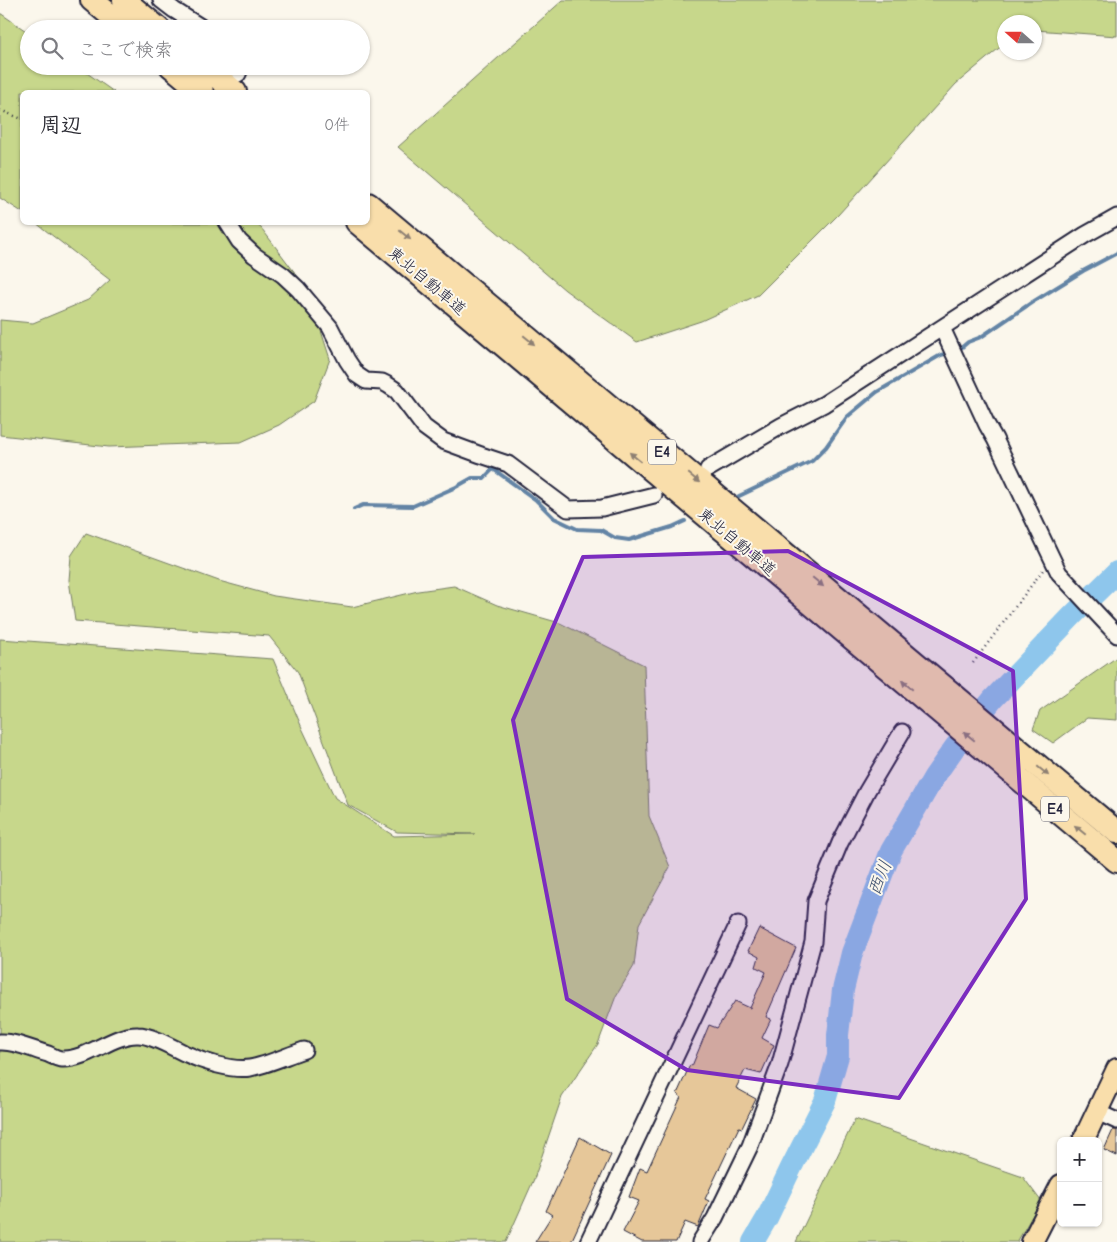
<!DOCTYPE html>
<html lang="ja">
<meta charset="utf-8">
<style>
:root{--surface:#fff;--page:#f2f2f3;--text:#2b2b33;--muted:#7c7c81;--line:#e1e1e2}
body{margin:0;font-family:"Comic Neue","Klee One",sans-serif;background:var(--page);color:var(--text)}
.controls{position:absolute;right:15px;bottom:15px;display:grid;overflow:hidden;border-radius:8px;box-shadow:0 1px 4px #0004}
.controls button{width:45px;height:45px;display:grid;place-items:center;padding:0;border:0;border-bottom:1px solid var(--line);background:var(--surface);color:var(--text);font:25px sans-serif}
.compass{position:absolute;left:997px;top:15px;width:45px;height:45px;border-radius:50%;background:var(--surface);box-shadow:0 1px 4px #0004;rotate:291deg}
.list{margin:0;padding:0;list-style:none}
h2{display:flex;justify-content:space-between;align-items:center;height:65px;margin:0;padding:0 20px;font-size:21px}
h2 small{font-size:16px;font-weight:400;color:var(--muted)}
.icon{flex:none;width:28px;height:28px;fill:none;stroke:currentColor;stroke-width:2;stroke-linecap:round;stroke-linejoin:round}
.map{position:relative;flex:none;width:1117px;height:1242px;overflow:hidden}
.search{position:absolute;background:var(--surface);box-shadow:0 1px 4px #0004;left:20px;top:20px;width:350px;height:55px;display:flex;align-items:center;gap:12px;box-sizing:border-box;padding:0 18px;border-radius:28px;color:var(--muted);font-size:19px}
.panel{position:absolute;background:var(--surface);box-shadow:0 1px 4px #0004;left:20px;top:90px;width:350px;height:135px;border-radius:8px}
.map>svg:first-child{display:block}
</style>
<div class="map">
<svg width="1117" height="1242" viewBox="0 0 1117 1242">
<rect width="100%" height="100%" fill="#fbf7ec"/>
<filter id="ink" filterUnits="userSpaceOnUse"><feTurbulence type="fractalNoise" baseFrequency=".02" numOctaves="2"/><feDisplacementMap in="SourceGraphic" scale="10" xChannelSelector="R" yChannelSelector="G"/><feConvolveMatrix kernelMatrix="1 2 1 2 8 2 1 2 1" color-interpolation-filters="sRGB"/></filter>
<g filter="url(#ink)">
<path fill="#c7d78b" stroke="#747c63" d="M563,0H1117V36L1035,30L1034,22H1004V44L956,84L838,215L758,295L701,321L637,342L565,290L398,147Z
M0,13L29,33V66H77L114,92H22V212L0,198Z
M36,223H255L262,229L308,290L330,359L314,401L279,425L241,442L109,447L0,435V320L33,323L88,300L110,280Z
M86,533L219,581L274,596L352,607L418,591L454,586L497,605L560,623L644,665L649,816L670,867L639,924L634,966L616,996L598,1044L562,1097L534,1179L506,1242H0V639L273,659L302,728L335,798L394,836L475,834L397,832L348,805L298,672L269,636L75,621L69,580L71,556Z
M1117,657V720L1087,718L1053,743L1033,729L1040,711Z
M855,1119L1023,1177L1041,1201L1017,1242H796Z"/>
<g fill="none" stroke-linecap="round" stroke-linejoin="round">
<path stroke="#6384a5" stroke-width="4" d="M955,350L961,348L968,342L981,337L1031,303L1083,271L1117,253
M737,497L812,461L826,447L847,417L877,392L941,355L948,353
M354,509L363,505L413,506L456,487L472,478H484L493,469L536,500L554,518L577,529L601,530L615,538L629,540L672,527L685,521"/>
<path stroke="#8ec6ec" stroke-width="22" d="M753,1242L767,1218L791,1168L825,1101L838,1056V1035L843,990L852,953L891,851L934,777L955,747L993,699L1073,615L1117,572"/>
</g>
<path fill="#e6c799" stroke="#22223b" d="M759,928L796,948L766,1017L771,1019L762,1038L774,1045L761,1074L745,1070L736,1088L756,1099L742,1128L739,1127L705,1199L709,1201L698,1227L685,1222L676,1242H642L623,1232L639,1201L629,1197L640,1168L647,1171L681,1097L677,1094L690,1065L692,1066L709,1025L717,1028L735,1001L750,1008L766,972L756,967L759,957L748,951Z
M1113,1130H1117V1156L1104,1150Z
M580,1137L611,1155L571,1242H535L552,1215L546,1211Z"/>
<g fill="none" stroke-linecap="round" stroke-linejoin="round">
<g stroke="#22223b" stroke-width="19">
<path id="minor" d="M161,0L174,10L204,29
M238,74L241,66
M227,222L239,241L254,255L283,275L298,289L330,327L347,360L357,375L366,381L382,382L388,385L397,391L424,427L443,441L481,455L508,464L568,509L602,508L654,495
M942,328L987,425L995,439L1059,573L1117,635
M708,469L781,426L824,404L1085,235L1117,217
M0,1042C16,1041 33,1050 48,1054C52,1056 58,1059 62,1059C88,1060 112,1034 138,1035C151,1035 172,1047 184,1053C201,1061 231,1071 250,1068C267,1065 288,1055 304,1050
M1097,1112L1117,1121
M588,1242L738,924
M700,1242L715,1218L750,1146L780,1064L813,942L816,901L840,843L867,791L902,732"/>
</g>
<g stroke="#22223b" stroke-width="24">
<path id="major" d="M1083,1141L1117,1069
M1032,1242L1061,1185"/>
</g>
<g stroke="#22223b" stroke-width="26">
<path id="highway" d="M92,0L127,29
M124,0L159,29
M171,66L202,92
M204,66L235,92
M368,204L1117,832
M357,222L1117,861"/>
</g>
<path stroke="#22223b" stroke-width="2.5" stroke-dasharray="1 4" stroke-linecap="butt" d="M0,110L22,119
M973,663L1043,570"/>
<use href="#minor" stroke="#fbf7ec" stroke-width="15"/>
<use href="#major" stroke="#f9deab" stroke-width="20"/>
<use href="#highway" stroke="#f9deab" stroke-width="22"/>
</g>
<defs><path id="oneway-solid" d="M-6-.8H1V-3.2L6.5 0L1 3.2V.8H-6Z" transform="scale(1.25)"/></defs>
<g fill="#8e8073">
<use href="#oneway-solid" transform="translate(405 235) rotate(40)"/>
<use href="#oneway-solid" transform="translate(529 340) rotate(40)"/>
<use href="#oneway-solid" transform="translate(635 457) rotate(-140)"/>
<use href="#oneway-solid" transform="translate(694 478) rotate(40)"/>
<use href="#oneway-solid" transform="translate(818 582) rotate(40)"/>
<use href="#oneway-solid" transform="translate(907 685) rotate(-140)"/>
<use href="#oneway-solid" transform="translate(969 736) rotate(-140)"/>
<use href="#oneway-solid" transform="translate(1043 771) rotate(40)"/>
<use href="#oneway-solid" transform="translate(1080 830) rotate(-140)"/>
</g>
</g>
<path fill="#7b2cbf" fill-opacity="0.2" stroke="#7b2cbf" stroke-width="4" stroke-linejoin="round" d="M788,551L1013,671L1026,899L899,1098L687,1070L567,999L513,720L583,557Z"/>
<g text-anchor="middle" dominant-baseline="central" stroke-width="4" stroke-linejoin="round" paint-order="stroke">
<g fill="#fbf7ec" stroke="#636270" stroke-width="1">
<rect x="648" y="439.5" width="28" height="25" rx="4"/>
<rect x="1041" y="796.5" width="28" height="25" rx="4"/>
</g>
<g font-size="15" font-weight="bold" fill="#22223b">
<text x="662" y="452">E4</text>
<text x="1055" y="809">E4</text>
</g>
<g font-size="16" fill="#22223b" stroke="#fbf7ec">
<text transform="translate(427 281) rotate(40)">東北自動車道</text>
<text transform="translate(737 542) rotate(40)">東北自動車道</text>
</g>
<g font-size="18" font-style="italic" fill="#425370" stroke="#fbf7ec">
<text transform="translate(880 878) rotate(-69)">西川</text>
</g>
</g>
</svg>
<div class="controls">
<button>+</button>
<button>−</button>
</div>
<svg class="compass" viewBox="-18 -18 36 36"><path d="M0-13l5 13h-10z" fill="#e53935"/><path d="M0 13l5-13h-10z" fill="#7c7c81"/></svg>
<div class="search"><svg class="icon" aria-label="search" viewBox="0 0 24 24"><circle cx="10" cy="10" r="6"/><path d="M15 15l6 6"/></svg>ここで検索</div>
<section class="panel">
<h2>周辺<small>0件</small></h2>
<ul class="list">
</ul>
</section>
</div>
